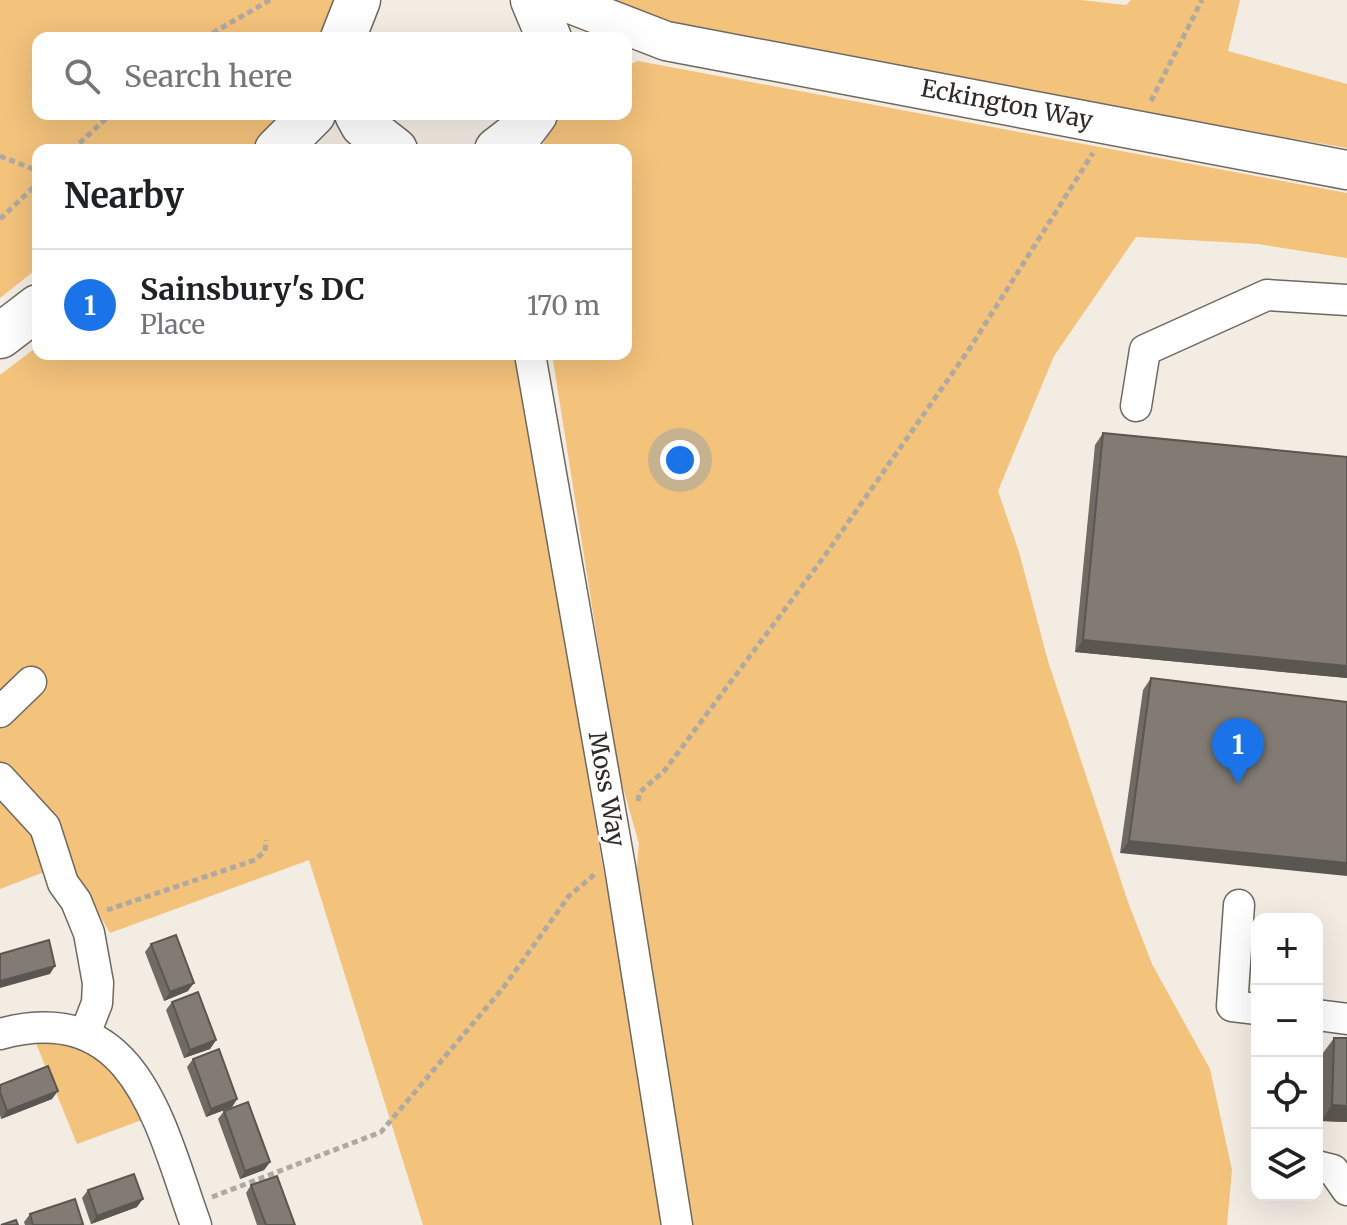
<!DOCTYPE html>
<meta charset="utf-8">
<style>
:root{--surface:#fff;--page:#f2f2f2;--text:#202124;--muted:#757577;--line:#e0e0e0;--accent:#1a73e8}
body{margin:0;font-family:Merriweather,serif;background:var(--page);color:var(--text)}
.controls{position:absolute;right:24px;bottom:24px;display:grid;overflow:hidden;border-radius:16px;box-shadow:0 8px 32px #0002}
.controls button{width:72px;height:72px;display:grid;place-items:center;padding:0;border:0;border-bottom:2px solid var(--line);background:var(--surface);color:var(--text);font:40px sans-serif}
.you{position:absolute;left:680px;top:460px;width:28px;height:28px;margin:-20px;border:6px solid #fff;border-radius:50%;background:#1a73e8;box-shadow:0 0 0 12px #1a73e833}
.badge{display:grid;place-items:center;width:52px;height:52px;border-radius:50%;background:var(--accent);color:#fff;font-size:26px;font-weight:700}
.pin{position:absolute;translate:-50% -66px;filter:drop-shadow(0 2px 4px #0008)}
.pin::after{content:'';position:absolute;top:42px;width:28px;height:24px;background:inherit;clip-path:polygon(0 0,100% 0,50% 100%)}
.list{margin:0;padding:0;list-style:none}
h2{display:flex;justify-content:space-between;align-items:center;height:104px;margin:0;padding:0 32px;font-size:34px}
h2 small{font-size:26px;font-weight:400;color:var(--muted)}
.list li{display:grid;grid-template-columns:52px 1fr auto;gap:24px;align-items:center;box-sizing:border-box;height:112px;padding:0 32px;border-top:2px solid var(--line)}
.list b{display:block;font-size:30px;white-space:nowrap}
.list p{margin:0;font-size:26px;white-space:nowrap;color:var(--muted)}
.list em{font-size:26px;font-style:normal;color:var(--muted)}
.icon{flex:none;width:44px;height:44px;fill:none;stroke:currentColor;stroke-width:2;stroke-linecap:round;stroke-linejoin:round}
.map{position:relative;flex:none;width:1347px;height:1225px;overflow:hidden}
.search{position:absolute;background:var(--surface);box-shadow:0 8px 32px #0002;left:32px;top:32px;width:600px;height:88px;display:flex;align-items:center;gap:20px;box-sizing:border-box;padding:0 28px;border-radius:16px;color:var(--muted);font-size:30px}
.panel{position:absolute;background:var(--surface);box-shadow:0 8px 32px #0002;left:32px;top:144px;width:600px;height:216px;border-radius:16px}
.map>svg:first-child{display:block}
</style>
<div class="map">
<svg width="1347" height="1225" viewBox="0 0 1347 1225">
<rect width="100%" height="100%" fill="#f3ece3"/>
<path fill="#f3c27b" d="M0,0H340L329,38H38V114H297L259,150H38V268L0,298Z
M594,0H1080L1126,5L1131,0H1240L1228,51L1347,84V148L863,64L664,23Z
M638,61L1347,193V258L1258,244L1136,237L1054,356L998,491L1019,552L1048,661L1128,902L1152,964L1210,1069L1232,1170L1227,1225H693L636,876L639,844L618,770L552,354H626V150H541L554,114H626V66Z
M38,346V354H519L601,857L645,1077L666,1225H423L309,860L110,933L68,863L0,889V375Z
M35,1041C99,1049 117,1059 142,1120L77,1144Z"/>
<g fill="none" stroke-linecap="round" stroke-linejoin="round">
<g stroke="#6e6860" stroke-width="33">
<path id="minor" d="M530,354L620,867L677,1225
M1136,406L1145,350L1267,295L1347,300
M0,712L31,682
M0,778L45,827L63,883L76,901L89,933L98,983L97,1003L85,1034
M1239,905L1232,1006L1257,1009
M1317,1015L1347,1019
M0,1034C136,997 160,1125 196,1225
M1317,1166L1333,1170L1347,1190"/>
</g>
<g stroke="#6e6860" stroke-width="41">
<path id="major" d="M560,0L666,41L1347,170"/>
</g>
<g stroke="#6e6860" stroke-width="47">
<path id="highway" d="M533,0L549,38
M343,38L358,0
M357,114L363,125L395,150
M277,150L313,114
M497,150L523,130L535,114
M0,336L38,307"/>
</g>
<path stroke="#aea9a2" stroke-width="5" stroke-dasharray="6 4" stroke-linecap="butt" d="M204,38L270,0
M1151,101L1202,0
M72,150L111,114
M0,156L38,171
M0,219L38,183
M638,801L640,792L665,770L826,554L970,348L1093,153
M107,910L255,860L265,851L266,840
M212,1197L381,1132L503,988L569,896L595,874"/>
<use href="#minor" stroke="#fff" stroke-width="30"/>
<use href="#major" stroke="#fff" stroke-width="38"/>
<use href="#highway" stroke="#fff" stroke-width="44"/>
</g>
<path fill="#6f6a63" d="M1103,433L1347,457V678L1075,652L1095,445Z
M1151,678L1347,702L1120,853L1143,690Z
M151,944L188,991L164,1001L145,952Z
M172,1002L216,1040L210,1049L184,1058L166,1010Z
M1334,1038L1347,1122L1321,1121L1323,1053Z
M193,1059L237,1099L232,1107L206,1117L187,1067Z
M0,1085L52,1099L1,1119L0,1115Z
M224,1111L270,1162L264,1170L240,1179L218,1119Z
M251,1185L295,1225H257L246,1193Z
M88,1190L137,1207L91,1224L82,1198Z
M30,1214L82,1225H25L24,1222Z"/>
<path fill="#5a5650" d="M1083,640L1347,666V678L1075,652Z
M1129,841L1347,863V876L1120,853Z
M55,966L50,974L0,988V981Z
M194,983L188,991L164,1001L170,992Z
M216,1040L210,1049L184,1058L190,1050Z
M58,1091L52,1099L1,1119L7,1111Z
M237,1099L232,1107L206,1117L211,1109Z
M1332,1105L1347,1106V1122L1321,1121Z
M270,1162L264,1170L240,1179L245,1171Z
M143,1199L137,1207L91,1224L97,1216Z"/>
<path fill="#817b73" stroke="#5a5650" stroke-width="2" d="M1103,433L1347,457V666L1083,640Z
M1151,678L1347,702V863L1129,841Z
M176,935L194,983L170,992L151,944Z
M49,940L55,966L0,981V954Z
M198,992L216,1040L190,1050L172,1002Z
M1334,1038H1347V1106L1332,1105Z
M219,1049L237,1099L211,1109L193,1059Z
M48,1066L58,1091L7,1111L0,1092V1085Z
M248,1102L270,1162L245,1171L224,1111Z
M134,1174L143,1199L97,1216L88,1190Z
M277,1176L295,1225H266L251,1185Z
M75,1199L83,1224L79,1225H33L30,1214Z
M16,1220L18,1225H1Z"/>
<g text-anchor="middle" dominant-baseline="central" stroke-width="6" stroke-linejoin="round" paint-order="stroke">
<g font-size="24" fill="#2d2a27" stroke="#fff">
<text transform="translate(1007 104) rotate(11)">Eckington Way</text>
<text transform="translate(607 789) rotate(80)">Moss Way</text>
</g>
</g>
</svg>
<div class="controls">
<button>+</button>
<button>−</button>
<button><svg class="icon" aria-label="locate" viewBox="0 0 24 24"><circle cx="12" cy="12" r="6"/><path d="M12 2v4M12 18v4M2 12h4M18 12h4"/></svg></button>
<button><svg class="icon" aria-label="layers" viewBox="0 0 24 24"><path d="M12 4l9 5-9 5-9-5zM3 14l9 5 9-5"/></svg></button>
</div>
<div class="you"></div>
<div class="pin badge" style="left:1238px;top:784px">1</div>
<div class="search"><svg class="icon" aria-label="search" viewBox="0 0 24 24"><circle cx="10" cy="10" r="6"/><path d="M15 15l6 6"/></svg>Search here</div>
<section class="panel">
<h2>Nearby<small></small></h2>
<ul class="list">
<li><span class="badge">1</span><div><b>Sainsbury's DC</b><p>Place</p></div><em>170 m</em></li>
</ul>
</section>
</div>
